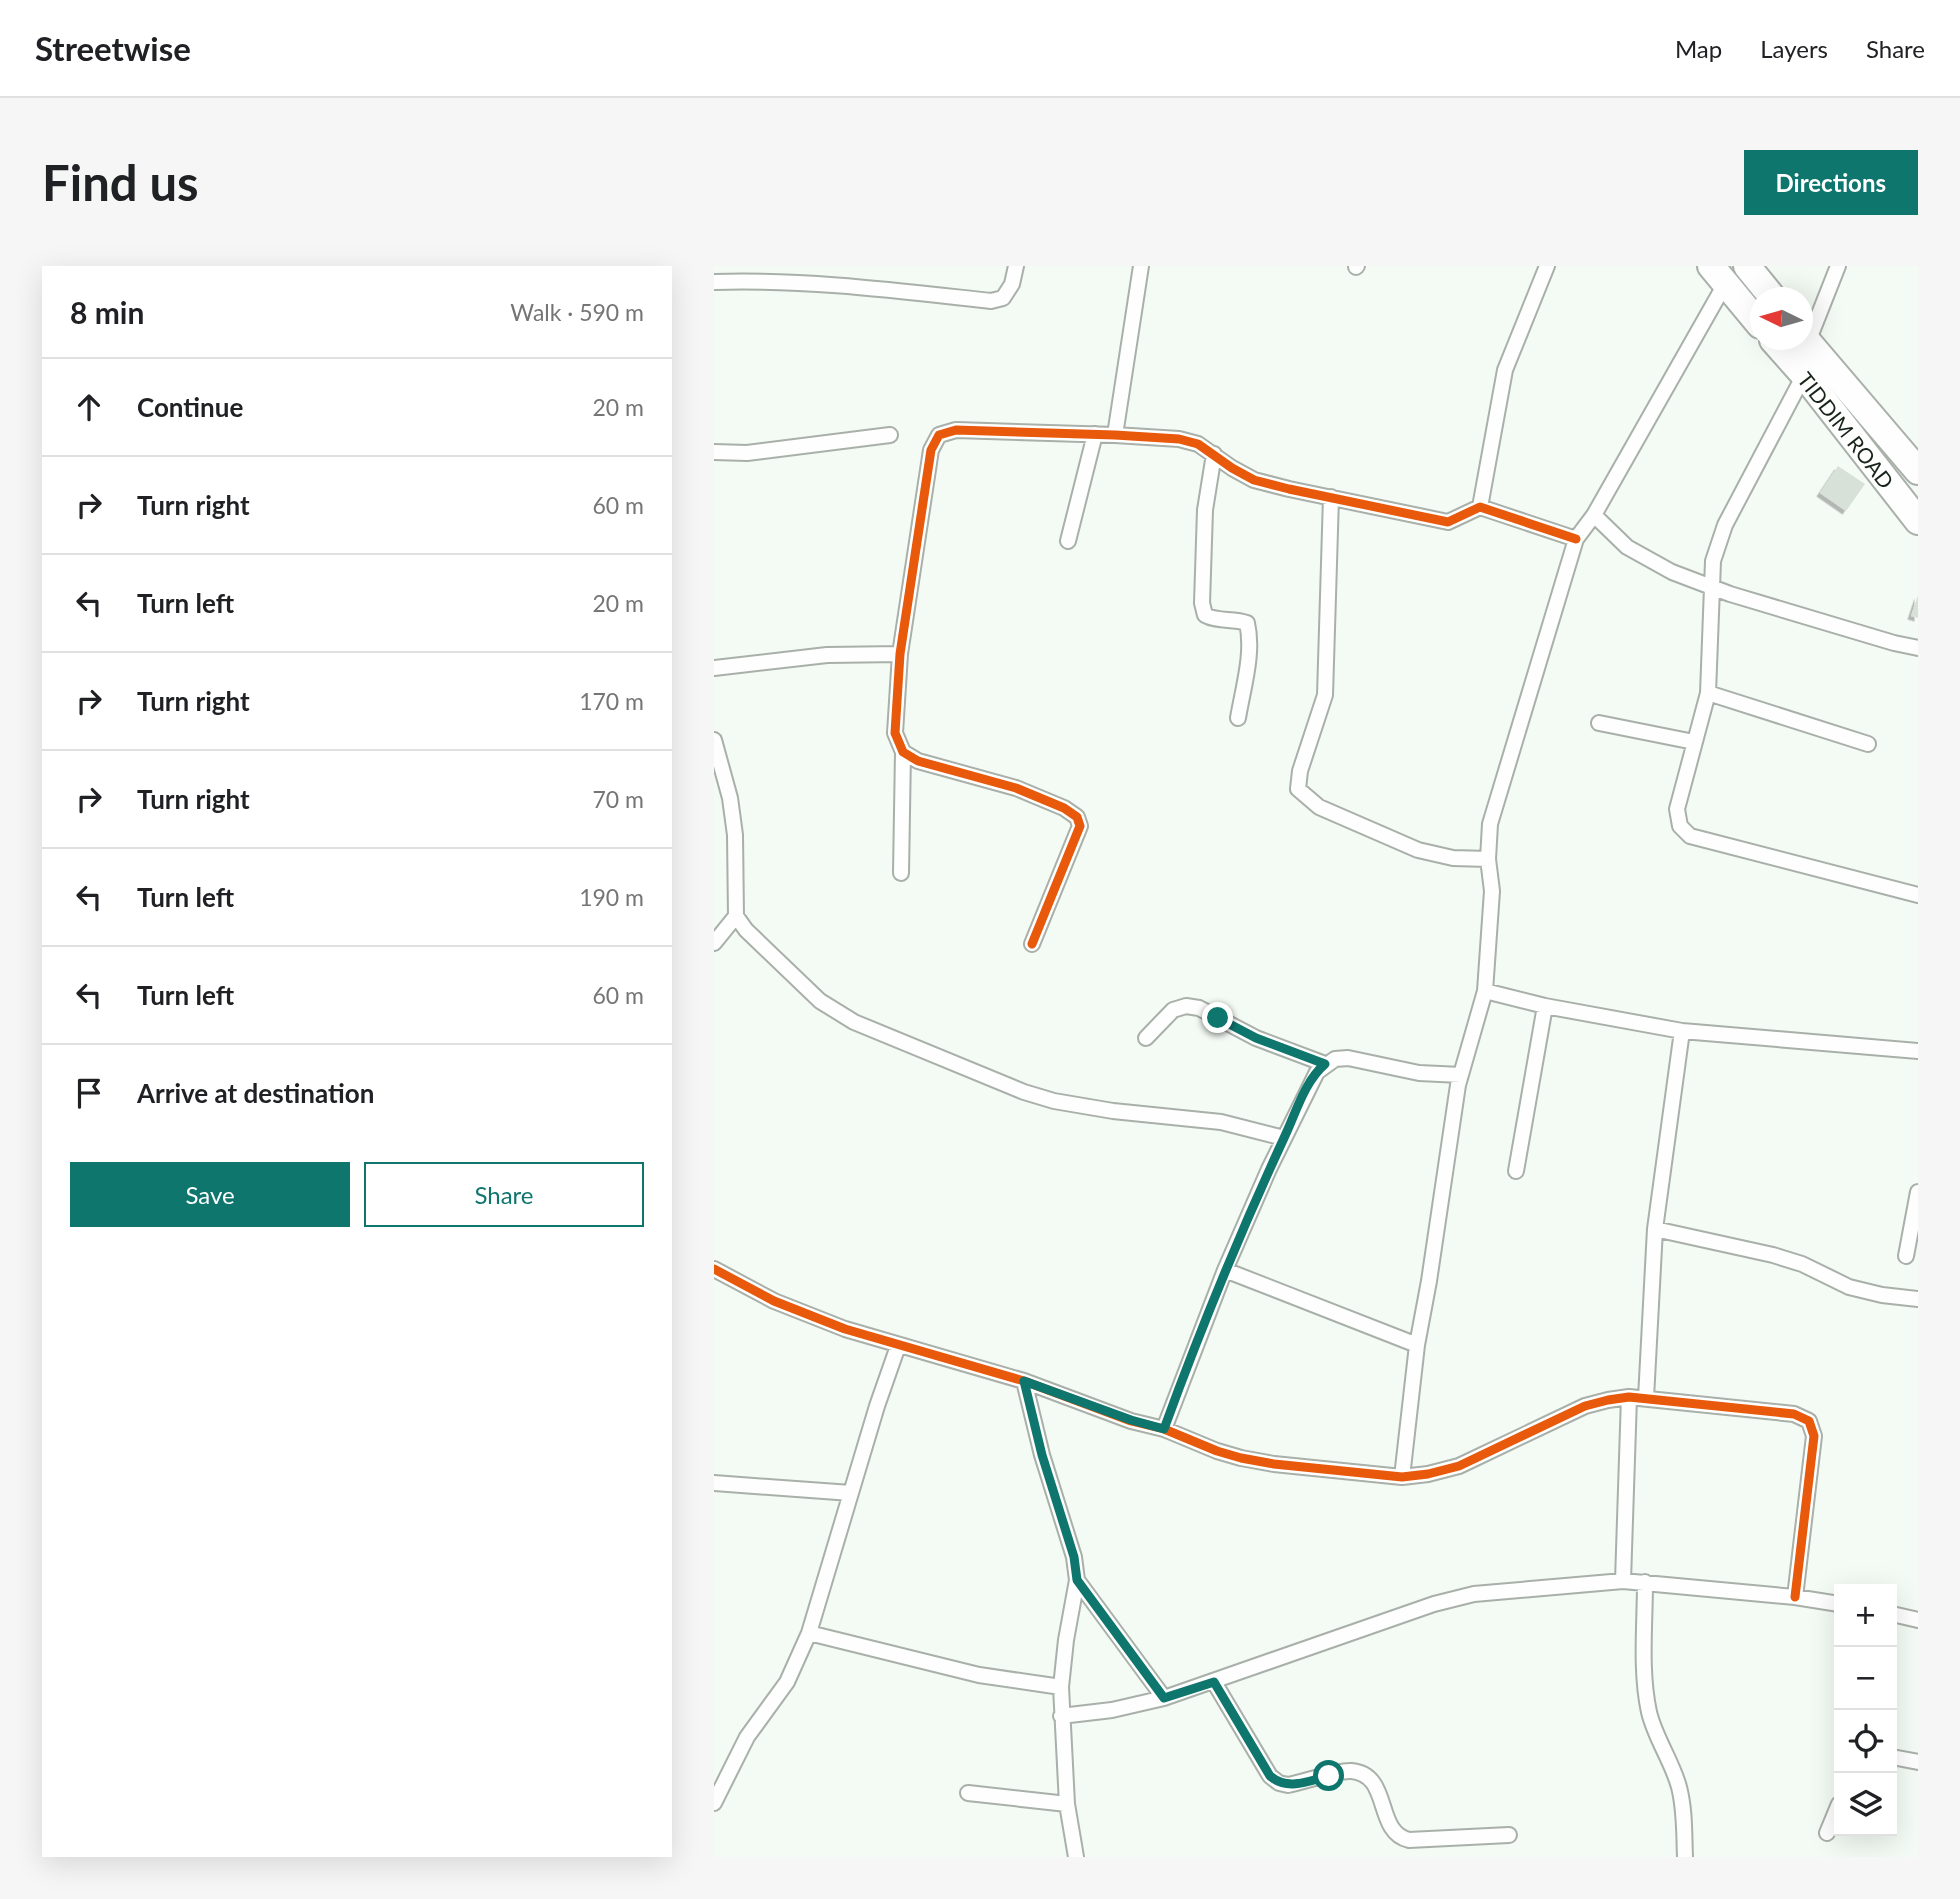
<!DOCTYPE html>
<meta charset="utf-8">
<style>
:root{--surface:#fff;--page:#f6f6f6;--text:#202124;--muted:#757577;--line:#e0e0e0;--accent:#0f766e}
body{margin:0;font-family:Lato,sans-serif;background:var(--page);color:var(--text)}
.controls{position:absolute;right:21px;bottom:21px;display:grid;overflow:hidden;border-radius:0px;box-shadow:0 7px 28px #0002}
.controls button{width:63px;height:63px;display:grid;place-items:center;padding:0;border:0;border-bottom:2px solid var(--line);background:var(--surface);color:var(--text);font:35px sans-serif}
.compass{position:absolute;left:1036px;top:21px;width:63px;height:63px;border-radius:50%;background:var(--surface);box-shadow:0 7px 28px #0002;rotate:275deg}
.stop{position:absolute;width:21px;height:21px;margin:-16px;border:5px solid #0f766e;border-radius:50%;background:#fff}
.stop.end{background:#0f766e;border-color:#fff;box-shadow:0 2px 7px #0008}
.list{margin:0;padding:0;list-style:none}
h2{display:flex;justify-content:space-between;align-items:center;height:91px;margin:0;padding:0 28px;font-size:30px}
h2 small{font-size:23px;font-weight:400;color:var(--muted)}
.list li{display:grid;grid-template-columns:46px 1fr auto;gap:21px;align-items:center;box-sizing:border-box;height:98px;padding:0 28px;border-top:2px solid var(--line)}
.list b{display:block;font-size:26px;white-space:nowrap}
.list em{font-size:23px;font-style:normal;color:var(--muted)}
.actions{display:flex;gap:14px;padding:21px 28px}
.actions a{flex:1;padding:16px 0;border:2px solid var(--accent);border-radius:0px;text-align:center;font-size:24px;color:var(--accent)}
.actions .main{background:var(--accent);color:#fff}
.icon{flex:none;width:38px;height:38px;fill:none;stroke:currentColor;stroke-width:2;stroke-linecap:round;stroke-linejoin:round}
.map{position:relative;flex:none;width:1204px;height:1591px;overflow:hidden;border-radius:0px}
header{display:flex;align-items:center;gap:42px;box-sizing:border-box;height:98px;padding:0 35px;background:var(--surface);border-bottom:2px solid var(--line)}
header strong{font-size:33px}
nav{display:flex;gap:38px;margin-inline-start:auto;font-size:24px}
.intro{display:flex;align-items:center;justify-content:space-between;box-sizing:border-box;height:168px;padding:0 42px}
h1{margin:0;font-size:49px}
.button{padding:18px 32px;border-radius:0px;background:var(--accent);color:#fff;font-size:24px;font-weight:700}
main{display:flex;gap:42px;padding:0 42px}
aside{flex:1;background:var(--surface);border-radius:0px;box-shadow:0 7px 28px #0002}
.map>svg:first-child{display:block}
</style>
<header>
<strong>Streetwise</strong>
<nav><a>Map</a><a>Layers</a><a>Share</a></nav>
</header>
<div class="intro"><h1>Find us</h1><a class="button">Directions</a></div>
<main>
<aside>
<h2>8 min<small>Walk · 590 m</small></h2>
<ul class="list">
<li><svg class="icon" aria-label="ahead" viewBox="0 0 24 24"><path d="M12 20V5M6 11l6-6 6 6"/></svg><div><b>Continue</b></div><em>20 m</em></li>
<li><svg class="icon" aria-label="right" viewBox="0 0 24 24"><path d="M7 20v-9h11M14 6l5 5-5 5"/></svg><div><b>Turn right</b></div><em>60 m</em></li>
<li><svg class="icon" aria-label="left" viewBox="0 0 24 24"><path d="M17 20v-9H6M10 6l-5 5 5 5"/></svg><div><b>Turn left</b></div><em>20 m</em></li>
<li><svg class="icon" aria-label="right" viewBox="0 0 24 24"><path d="M7 20v-9h11M14 6l5 5-5 5"/></svg><div><b>Turn right</b></div><em>170 m</em></li>
<li><svg class="icon" aria-label="right" viewBox="0 0 24 24"><path d="M7 20v-9h11M14 6l5 5-5 5"/></svg><div><b>Turn right</b></div><em>70 m</em></li>
<li><svg class="icon" aria-label="left" viewBox="0 0 24 24"><path d="M17 20v-9H6M10 6l-5 5 5 5"/></svg><div><b>Turn left</b></div><em>190 m</em></li>
<li><svg class="icon" aria-label="left" viewBox="0 0 24 24"><path d="M17 20v-9H6M10 6l-5 5 5 5"/></svg><div><b>Turn left</b></div><em>60 m</em></li>
<li><svg class="icon" aria-label="arrive" viewBox="0 0 24 24"><path d="M6 21V4h12l-3 4 3 4H6"/></svg><div><b>Arrive at destination</b></div></li>
</ul>
<div class="actions"><a class="main">Save</a><a>Share</a></div>
</aside>
<div class="map">
<svg width="1204" height="1591" viewBox="0 0 1204 1591">
<defs>
<filter id="shadow"><feDropShadow dx="-3.5" dy="3.5" stdDeviation="0" flood-color="#0004"/></filter>
</defs>
<rect width="100%" height="100%" fill="#f4faf4"/>
<path fill="#d8e1d8" filter="url(#shadow)" d="M1124,200L1151,218L1132,245L1106,227Z
M1204,329V352L1197,350Z"/>
<g fill="none" stroke-linecap="round" stroke-linejoin="round">
<g stroke="#a8b0a9" stroke-width="18">
<path id="street" d="M642,1L643,0
M0,16C92,13 185,25 277,35L289,32L298,18L302,0
M1094,76L1124,0
M1090,109L1011,259L999,295L994,427L963,543L966,560L976,570L1204,629
M401,169L427,0
M0,186L33,187L176,169
M500,188L491,244L488,337L491,349C503,356 519,352 533,357C540,387 529,422 524,452
M617,231L611,429L586,505L584,523L605,541L704,584L739,592L774,593
M766,241L791,104L833,0
M880,249L913,281L958,306L1016,328L1180,377L1204,382
M354,275L381,168
M0,402L113,389L186,388
M994,427L1154,478
M885,457L980,476
M0,474L16,532L21,569L22,650L32,664L106,735L140,756L310,826L340,835L399,845L507,856L570,872
M187,607L189,486
M0,677L22,650
M318,678L366,560L363,551L350,542L302,522L204,495L189,486L181,467L186,388L217,184L225,169L242,164L401,169L465,173L484,178L518,202L540,214L575,223L734,256L766,241L862,273
M771,725L831,740L968,765L1204,785
M432,772L459,744L472,740L485,742L542,772L611,798
M802,905L831,740
M941,963L1059,989L1088,998L1135,1021L1168,1029L1204,1033
M1192,990L1204,926
M0,1003L60,1035L131,1063L310,1115L417,1155L450,1163L503,1185L527,1192L560,1198L688,1211L714,1208L745,1200L871,1140L894,1134L915,1131L1080,1148L1095,1155L1100,1170L1081,1331
M511,1004L703,1079
M310,1115L328,1189L360,1291L363,1314L352,1374L347,1421L353,1538L362,1591
M932,1132L941,963L968,765
M450,1163L511,1004L555,903L603,806L621,793L634,792L705,807L747,809
M688,1211L703,1079L715,1015L744,819L771,725L778,625L774,593L776,558L862,273L880,249L1011,18
M0,1217L137,1227
M363,1314L450,1432
M909,1315L915,1131
M931,1316C931,1358 926,1405 935,1446C941,1472 958,1495 965,1521C971,1544 970,1568 971,1591
M1178,1348L1204,1354
M95,1367L265,1409L347,1421
M500,1416L556,1510L565,1517L574,1519C590,1516 623,1504 637,1505C678,1508 660,1566 695,1574L795,1569
M347,1450L398,1444L450,1432L720,1338L760,1328L909,1315L1081,1331L1125,1338
M1178,1491L1204,1496
M254,1527L353,1538
M0,1537L33,1471L73,1416L95,1367L163,1140L184,1080
M1113,1567L1125,1538"/>
</g>
<g stroke="#a8b0a9" stroke-width="30">
<g id="highway">
<path d="M997,0L1046,59"/>
<path d="M1033,0L1059,32"/>
<path d="M1088,69L1204,205"/>
<path id="s1" d="M1059,74L1090,109L1204,255"/>
</g>
</g>
<use href="#street" stroke="#fdfefd" stroke-width="14"/>
<use href="#highway" stroke="#fdfefd" stroke-width="26"/>
<g stroke="#fff" stroke-width="13">
<path id="cycleway" d="M318,678L366,560L363,551L350,542L302,522L204,495L189,486L181,467L186,388L217,184L225,169L242,164L401,169L465,173L484,178L518,202L540,214L575,223L734,256L766,241L862,273
M0,1003L60,1035L131,1063L310,1115L417,1155L450,1163L503,1185L527,1192L560,1198L688,1211L714,1208L745,1200L871,1140L894,1134L915,1131L1080,1148L1095,1155L1100,1170L1081,1331"/>
</g>
<use href="#cycleway" stroke="#e8590c" stroke-width="9"/>
</g>
<g fill="none" stroke-linecap="round" stroke-linejoin="round">
<path stroke="#0f766e" stroke-width="9" d="M504,752L542,772L611,798C590,816 582,847 570,872C526,967 486,1064 450,1163L417,1154L310,1115L328,1189L360,1291L363,1314L450,1432L500,1416L556,1510C574,1525 594,1515 615,1510"/>
</g>
<g text-anchor="middle" dominant-baseline="central" stroke-width="5" stroke-linejoin="round" paint-order="stroke">
<g font-size="21" fill="#182319" stroke="#fff">
<text stroke="none"><textPath href="#s1" startOffset="116">TIDDIM ROAD</textPath></text>
</g>
</g>
</svg>
<div class="controls">
<button>+</button>
<button>−</button>
<button><svg class="icon" aria-label="locate" viewBox="0 0 24 24"><circle cx="12" cy="12" r="6"/><path d="M12 2v4M12 18v4M2 12h4M18 12h4"/></svg></button>
<button><svg class="icon" aria-label="layers" viewBox="0 0 24 24"><path d="M12 4l9 5-9 5-9-5zM3 14l9 5 9-5"/></svg></button>
</div>
<svg class="compass" viewBox="-18 -18 36 36"><path d="M0-13l5 13h-10z" fill="#e53935"/><path d="M0 13l5-13h-10z" fill="#757577"/></svg>
<div class="stop" style="left:615px;top:1510px"></div>
<div class="stop end" style="left:504px;top:752px"></div>
</div>
</main>
